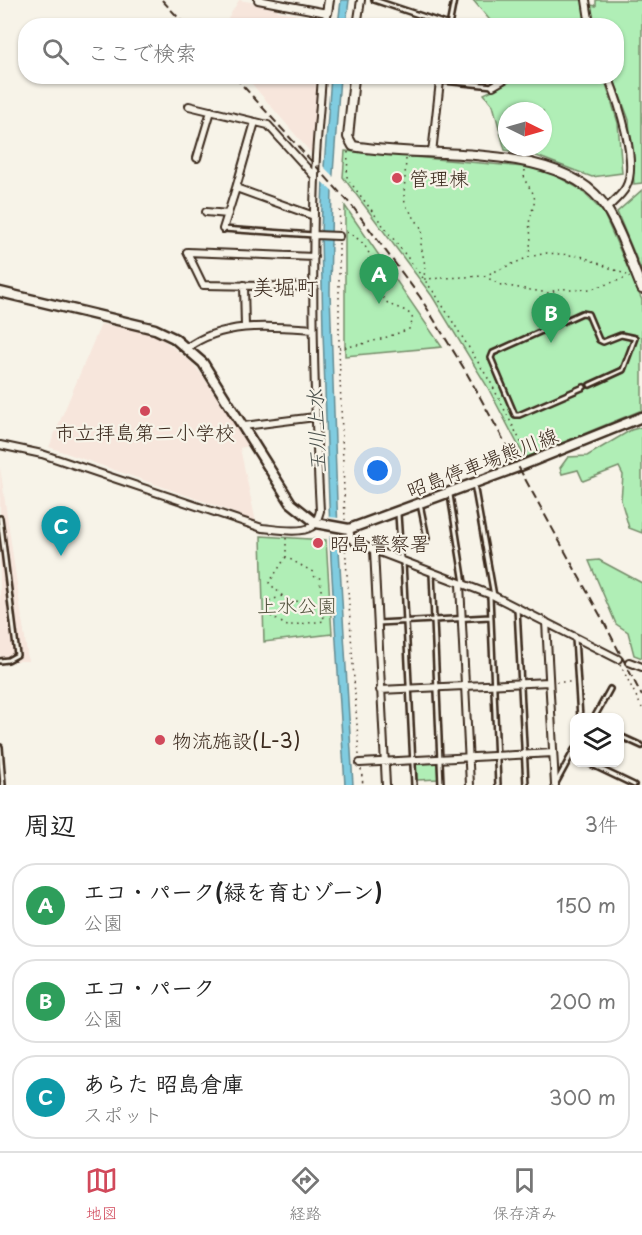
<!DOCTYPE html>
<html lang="ja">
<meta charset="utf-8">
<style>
:root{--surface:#fff;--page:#f2f2f2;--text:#222;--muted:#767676;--line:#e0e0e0;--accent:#d1495b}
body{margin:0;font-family:"Playpen Sans","Klee One",sans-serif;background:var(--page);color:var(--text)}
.controls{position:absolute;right:18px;bottom:18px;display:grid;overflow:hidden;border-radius:12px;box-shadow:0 2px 4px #0004}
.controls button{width:54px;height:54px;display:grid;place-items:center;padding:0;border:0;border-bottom:2px solid var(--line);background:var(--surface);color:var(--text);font:30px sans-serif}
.compass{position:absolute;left:498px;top:102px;width:54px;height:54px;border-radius:50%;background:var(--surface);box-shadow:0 2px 4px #0004;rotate:95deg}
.you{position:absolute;left:378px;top:471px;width:21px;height:21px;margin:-15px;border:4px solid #fff;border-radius:50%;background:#1a73e8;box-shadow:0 0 0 9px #1a73e833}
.badge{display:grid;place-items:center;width:39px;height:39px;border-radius:50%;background:var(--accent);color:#fff;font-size:20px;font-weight:700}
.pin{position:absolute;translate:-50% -50px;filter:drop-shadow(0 2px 3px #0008)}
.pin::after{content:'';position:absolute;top:32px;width:21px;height:18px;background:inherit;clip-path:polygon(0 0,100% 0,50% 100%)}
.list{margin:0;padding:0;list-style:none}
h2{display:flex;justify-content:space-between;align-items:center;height:78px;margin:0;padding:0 24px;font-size:26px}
h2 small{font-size:20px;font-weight:400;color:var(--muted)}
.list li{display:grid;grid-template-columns:39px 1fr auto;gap:18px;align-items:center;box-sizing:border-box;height:84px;margin:0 12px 12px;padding:0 12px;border:2px solid var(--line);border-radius:24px}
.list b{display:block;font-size:22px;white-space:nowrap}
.list p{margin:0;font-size:20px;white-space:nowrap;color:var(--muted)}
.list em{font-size:20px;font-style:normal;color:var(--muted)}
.icon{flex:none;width:33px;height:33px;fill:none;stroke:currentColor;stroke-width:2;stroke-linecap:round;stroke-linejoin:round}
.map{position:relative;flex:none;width:642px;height:785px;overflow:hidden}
.search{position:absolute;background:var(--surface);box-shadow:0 2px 4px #0004;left:18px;right:18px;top:18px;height:66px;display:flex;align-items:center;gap:15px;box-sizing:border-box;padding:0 21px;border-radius:24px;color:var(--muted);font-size:22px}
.sheet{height:366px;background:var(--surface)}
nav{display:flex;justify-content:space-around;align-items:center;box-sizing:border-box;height:84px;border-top:2px solid var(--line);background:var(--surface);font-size:16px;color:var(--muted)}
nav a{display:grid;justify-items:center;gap:3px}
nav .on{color:var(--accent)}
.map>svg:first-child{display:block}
</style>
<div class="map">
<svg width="642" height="785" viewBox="0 0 642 785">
<rect width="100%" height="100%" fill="#f7f3e8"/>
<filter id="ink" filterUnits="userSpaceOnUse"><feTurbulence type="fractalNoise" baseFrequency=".0167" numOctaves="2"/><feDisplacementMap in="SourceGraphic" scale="12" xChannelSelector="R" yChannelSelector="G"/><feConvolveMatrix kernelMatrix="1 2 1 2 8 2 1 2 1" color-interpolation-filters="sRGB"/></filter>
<g filter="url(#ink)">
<path fill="#f7e6dc" d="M239,0L278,7V11L314,18L319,25H224Z
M246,77H319L312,154Z
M101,324L144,331L161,338L190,361L203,376L249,446L240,448L256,522L214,505L49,447Z
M0,467L25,639L28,661H0Z"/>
<path fill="#b0eeb6" stroke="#768c6a" stroke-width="1.5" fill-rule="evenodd" d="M473,0H583L588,25H494Z
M596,0H642V183L634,184L629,120L613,77L616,76V26L595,25L591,5L596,6Z
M568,77L571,78L576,77H604L618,123L622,173L592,177L534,155L505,150L493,105L484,94L519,77ZM507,111H543V147H507Z
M345,151L536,168L551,173L580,189L603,212L642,300V410L525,458L487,386L432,296L343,177Z
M642,190V272L617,212Z
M345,206L442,347L345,356Z
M642,427V533L629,528L621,500L623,475L619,467L583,481L578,470L562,474L560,468L568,457L587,456L631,430Z
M261,536L326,540L332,634L264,642Z
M599,560L642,583V658L634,655L628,632L616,624L589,561Z
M437,763L438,779L417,780L416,764Z"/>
<path fill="#80cce0" stroke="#648b92" stroke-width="1.5" d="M341,0H349L346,25H338Z
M331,77H340L332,187L330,292L338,533L353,785H345L331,560L323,332L321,234L323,180Z"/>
<path fill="#f7f3e8" d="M321,164L335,178V194L320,180Z
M327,517L340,518L341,537L327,536Z"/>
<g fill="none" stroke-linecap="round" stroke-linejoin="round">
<g stroke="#3b2a1e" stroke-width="8">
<path id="service" d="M374,0L449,25
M449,26L454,0
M394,76L493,86
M223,229L314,235
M584,387L519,415H515L491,358L493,353L582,313L588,314L599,340L603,342L621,335L635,338L623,370L590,385
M474,484L494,596
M450,495L464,583
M420,504L427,538
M398,514L401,560
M0,518L17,655L8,660L0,661
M403,562L414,785
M432,573L441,785
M490,596L498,785
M517,608L526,785
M378,623L490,617
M575,638L580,718
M594,718L610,689
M620,736L642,746
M0,747L3,785
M586,762L634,785
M556,783L574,750"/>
</g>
<g stroke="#3b2a1e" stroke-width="10">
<path id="minor" d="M258,0L327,13L326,26
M586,0L590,26
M357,26L361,0
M337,76H354
M493,86L510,76
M189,106L268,125L315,177
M255,122L236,188L314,216
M432,153L440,81
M197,158L211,111
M607,208C613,202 622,195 626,187C639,163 618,101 608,76
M206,212L228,214
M223,229L236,188
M314,235L339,236
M244,285L245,327
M314,287L203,285L187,252L314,257
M187,348C223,321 271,326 313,329
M244,426L315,417
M0,445L42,454L262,528C274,529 301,534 311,527C317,524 318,517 320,511C314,399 311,288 315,177C316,143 320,110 322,76
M349,529L351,539L356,543L494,596L618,659
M374,550L386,785
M460,584L470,785
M546,622L555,785
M629,662L642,667
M380,690L549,682
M360,763L553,753"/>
</g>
<g stroke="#3b2a1e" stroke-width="12">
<path id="tertiary" d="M327,13L329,0
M354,78L348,137L353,146C424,160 564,139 607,209C622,233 631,263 642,289"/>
</g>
<g stroke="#3b2a1e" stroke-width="13">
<path id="secondary" d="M0,292L155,329L174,338L203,363L291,503L316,523L349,529L518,467L642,417"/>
</g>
<path stroke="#3b2a1e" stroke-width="1.5" stroke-dasharray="1.5 4.5" stroke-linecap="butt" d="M348,152L347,178L436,295L491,383L528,456
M406,159L404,195L405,204L422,229L421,246L425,265L424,279L484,276L529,257L547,253L581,256L627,275
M525,170L524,179L533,193L535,200L529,223L531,237L529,257
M339,230L340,207
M339,243V348L345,520
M484,276L501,285L548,293L562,288L569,290L591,289L630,277
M339,348C364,345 386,338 409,329L413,320C409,306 391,310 384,299C369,273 379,246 346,232
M286,538V557L313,572L315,578H323
M345,544L359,755
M286,557L269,583L289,602L300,601L323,610L320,579
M282,596L269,601V615L289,627L292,625L324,621L323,611
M620,664L642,708
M556,682H572
M361,769L363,785"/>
<use href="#service" stroke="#f7f3e8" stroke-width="3"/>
<use href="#minor" stroke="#f7f3e8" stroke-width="6"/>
<use href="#tertiary" stroke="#f7f3e8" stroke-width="8"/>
<use href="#secondary" stroke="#f7f3e8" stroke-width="8"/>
<path stroke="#3b2a1e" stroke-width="2" stroke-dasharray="9 4.5" stroke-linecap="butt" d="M162,0L186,26
M234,76L353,207L420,297L465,370L605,624L642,696"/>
</g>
</g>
<g fill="#d1495b" stroke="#f7f3e8" stroke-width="2">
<circle cx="397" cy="178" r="6"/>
<circle cx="145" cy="411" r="6"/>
<circle cx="318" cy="543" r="6"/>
<circle cx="160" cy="740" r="6"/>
</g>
<g text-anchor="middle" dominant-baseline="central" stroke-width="4.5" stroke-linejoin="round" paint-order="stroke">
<g font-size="20" fill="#3b2a1e" stroke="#f7f3e8" text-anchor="start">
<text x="409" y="178">管理棟</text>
<text x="145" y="432" text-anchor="middle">市立拝島第二小学校</text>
<text x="330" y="543">昭島警察署</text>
<text x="172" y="740">物流施設(L-3)</text>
</g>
<g font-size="20" fill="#3b2a1e" stroke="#f7f3e8">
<text transform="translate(482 462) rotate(-21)">昭島停車場熊川線</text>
</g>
<g font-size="20" fill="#52513c" stroke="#f7f3e8">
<text x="297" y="605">上水公園</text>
</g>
<g font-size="21" font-style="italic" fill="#4c524e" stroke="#f7f3e8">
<text transform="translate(315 431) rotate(-92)">玉川上水</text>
</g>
<g font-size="22" fill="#3b2a1e" stroke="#f7f3e8">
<text x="285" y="285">美堀町</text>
</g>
</g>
</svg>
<div class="controls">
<button><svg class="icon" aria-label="layers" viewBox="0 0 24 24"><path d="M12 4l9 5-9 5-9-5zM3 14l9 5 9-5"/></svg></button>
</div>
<svg class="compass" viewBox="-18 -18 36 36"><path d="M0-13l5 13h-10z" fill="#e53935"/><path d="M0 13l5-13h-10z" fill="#767676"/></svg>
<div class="you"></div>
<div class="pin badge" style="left:379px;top:304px;background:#2e9e5b">A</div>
<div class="pin badge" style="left:551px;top:343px;background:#2e9e5b">B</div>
<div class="pin badge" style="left:61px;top:556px;background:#0f9aa8">C</div>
<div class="search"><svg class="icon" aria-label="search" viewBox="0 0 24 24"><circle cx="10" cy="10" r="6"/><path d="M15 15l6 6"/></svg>ここで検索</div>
</div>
<section class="sheet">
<h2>周辺<small>3件</small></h2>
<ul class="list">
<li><span class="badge" style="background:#2e9e5b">A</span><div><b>エコ・パーク(緑を育むゾーン)</b><p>公園</p></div><em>150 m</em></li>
<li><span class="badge" style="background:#2e9e5b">B</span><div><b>エコ・パーク</b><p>公園</p></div><em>200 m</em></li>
<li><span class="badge" style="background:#0f9aa8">C</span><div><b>あらた 昭島倉庫</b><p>スポット</p></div><em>300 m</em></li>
</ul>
</section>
<nav>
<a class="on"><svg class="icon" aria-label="map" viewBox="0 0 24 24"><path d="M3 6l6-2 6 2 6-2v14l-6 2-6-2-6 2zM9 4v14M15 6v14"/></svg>地図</a>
<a><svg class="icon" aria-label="directions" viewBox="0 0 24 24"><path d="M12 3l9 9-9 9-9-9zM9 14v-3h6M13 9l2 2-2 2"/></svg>経路</a>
<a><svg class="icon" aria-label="saved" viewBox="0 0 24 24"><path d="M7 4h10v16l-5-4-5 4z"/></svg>保存済み</a>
</nav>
